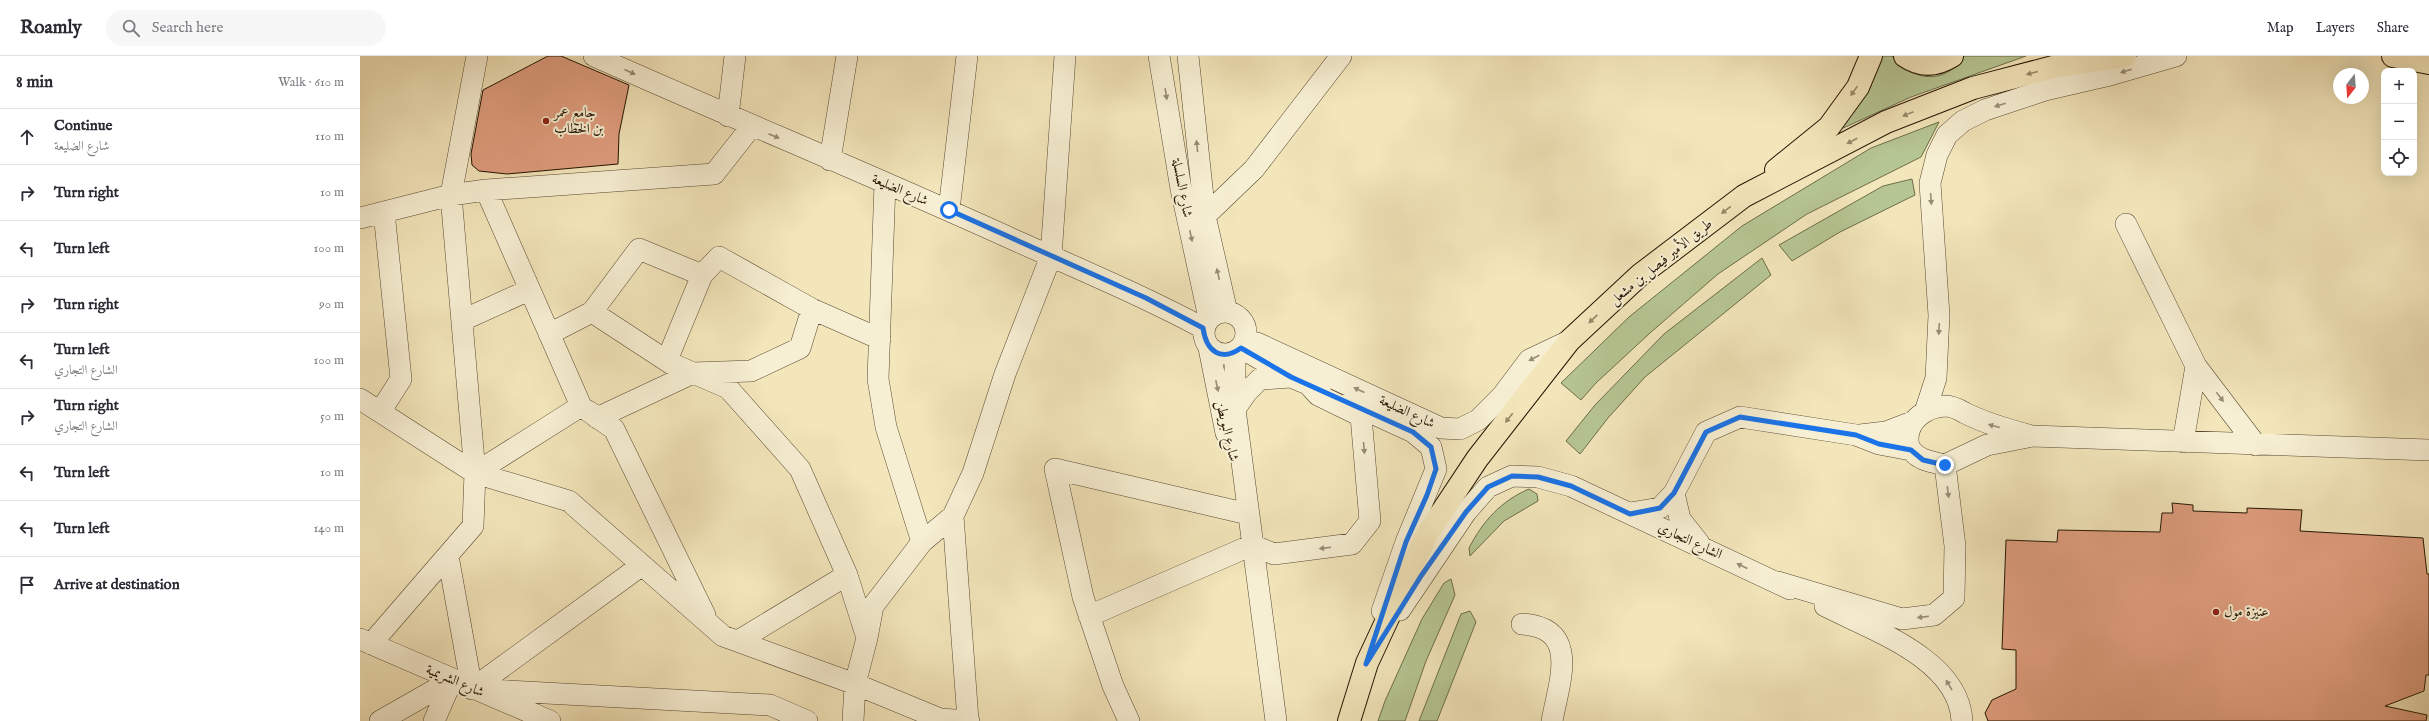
<!DOCTYPE html>
<meta charset="utf-8">
<style>
:root{--surface:#fff;--page:#f7f7f7;--text:#2b2b33;--muted:#7c7c81;--line:#e1e1e2}
body{margin:0;font-family:"IM FELL English",Amiri,serif;background:var(--page);color:var(--text)}
.controls{position:absolute;right:12px;top:12px;display:grid;overflow:hidden;border-radius:8px;box-shadow:0 4px 16px #0002}
.controls button{width:36px;height:36px;display:grid;place-items:center;padding:0;border:0;border-bottom:1px solid var(--line);background:var(--surface);color:var(--text);font:20px sans-serif}
.compass{position:absolute;left:1973px;top:12px;width:36px;height:36px;border-radius:50%;background:var(--surface);box-shadow:0 4px 16px #0002;rotate:197deg}
.stop{position:absolute;width:12px;height:12px;margin:-9px;border:3px solid #1a73e8;border-radius:50%;background:#fff}
.stop.end{background:#1a73e8;border-color:#fff;box-shadow:0 1px 4px #0008}
.list{margin:0;padding:0;list-style:none}
h2{display:flex;justify-content:space-between;align-items:center;height:52px;margin:0;padding:0 16px;font-size:17px}
h2 small{font-size:13px;font-weight:400;color:var(--muted)}
.list li{display:grid;grid-template-columns:26px 1fr auto;gap:12px;align-items:center;box-sizing:border-box;height:56px;padding:0 16px;border-top:1px solid var(--line)}
.list b{display:block;font-size:15px;white-space:nowrap}
.list p{margin:0;font-size:13px;white-space:nowrap;color:var(--muted)}
.list em{font-size:13px;font-style:normal;color:var(--muted)}
.icon{flex:none;width:22px;height:22px;fill:none;stroke:currentColor;stroke-width:2;stroke-linecap:round;stroke-linejoin:round}
.map{position:relative;flex:none;width:2069px;height:665px;overflow:hidden}
header{display:flex;align-items:center;gap:24px;box-sizing:border-box;height:56px;padding:0 20px;background:var(--surface);border-bottom:1px solid var(--line)}
header strong{font-size:19px}
nav{display:flex;gap:22px;margin-inline-start:auto;font-size:14px}
.search{width:280px;height:36px;background:var(--page);display:flex;align-items:center;gap:10px;box-sizing:border-box;padding:0 14px;border-radius:22px;color:var(--muted);font-size:15px}
main{display:flex}
aside{flex:1;background:var(--surface)}
.map>svg:first-child{display:block}
</style>
<header>
<strong>Roamly</strong>
<div class="search"><svg class="icon" aria-label="search" viewBox="0 0 24 24"><circle cx="10" cy="10" r="6"/><path d="M15 15l6 6"/></svg>Search here</div>
<nav><a>Map</a><a>Layers</a><a>Share</a></nav>
</header>
<main>
<aside>
<h2>8 min<small>Walk · 610 m</small></h2>
<ul class="list">
<li><svg class="icon" aria-label="ahead" viewBox="0 0 24 24"><path d="M12 20V5M6 11l6-6 6 6"/></svg><div><b>Continue</b><p>شارع الضليعة</p></div><em>110 m</em></li>
<li><svg class="icon" aria-label="right" viewBox="0 0 24 24"><path d="M7 20v-9h11M14 6l5 5-5 5"/></svg><div><b>Turn right</b></div><em>10 m</em></li>
<li><svg class="icon" aria-label="left" viewBox="0 0 24 24"><path d="M17 20v-9H6M10 6l-5 5 5 5"/></svg><div><b>Turn left</b></div><em>100 m</em></li>
<li><svg class="icon" aria-label="right" viewBox="0 0 24 24"><path d="M7 20v-9h11M14 6l5 5-5 5"/></svg><div><b>Turn right</b></div><em>90 m</em></li>
<li><svg class="icon" aria-label="left" viewBox="0 0 24 24"><path d="M17 20v-9H6M10 6l-5 5 5 5"/></svg><div><b>Turn left</b><p>الشارع التجاري</p></div><em>100 m</em></li>
<li><svg class="icon" aria-label="right" viewBox="0 0 24 24"><path d="M7 20v-9h11M14 6l5 5-5 5"/></svg><div><b>Turn right</b><p>الشارع التجاري</p></div><em>50 m</em></li>
<li><svg class="icon" aria-label="left" viewBox="0 0 24 24"><path d="M17 20v-9H6M10 6l-5 5 5 5"/></svg><div><b>Turn left</b></div><em>10 m</em></li>
<li><svg class="icon" aria-label="left" viewBox="0 0 24 24"><path d="M17 20v-9H6M10 6l-5 5 5 5"/></svg><div><b>Turn left</b></div><em>140 m</em></li>
<li><svg class="icon" aria-label="arrive" viewBox="0 0 24 24"><path d="M6 21V4h12l-3 4 3 4H6"/></svg><div><b>Arrive at destination</b></div></li>
</ul>
</aside>
<div class="map">
<svg width="2069" height="665" viewBox="0 0 2069 665">
<rect width="100%" height="100%" fill="#f3e6bb"/>
<filter id="stains"><feTurbulence type="fractalNoise" baseFrequency=".005" numOctaves="4"/><feColorMatrix values="0 0 0 0 .2 0 0 0 0 .09 0 0 0 0 .02 0 0 0 .5 -.17"/></filter>
<radialGradient id="worn" r=".72"><stop offset=".6" stop-color="#630" stop-opacity="0"/><stop offset="1" stop-color="#630" stop-opacity=".3"/></radialGradient>
<path fill="#b6c693" stroke="#6d6d4a" d="M1522,0H1532C1551,25 1586,30 1603,0H1666L1551,41L1481,73L1510,31Z
M1579,66L1561,101L1447,158L1358,218L1290,277L1236,327L1221,344L1201,327L1269,261L1382,170L1511,92Z
M1552,123L1555,139L1480,176L1432,205L1419,189L1523,130Z
M1402,202L1411,219L1285,321L1248,362L1220,398L1206,385L1235,349L1304,278Z
M1169,433L1177,438L1178,445L1144,465L1110,500L1109,492C1123,465 1141,445 1169,433Z
M1091,523L1095,539L1066,605L1045,665H1018L1025,645L1062,563L1084,527Z
M1110,555L1116,566L1077,665H1059L1101,558Z"/>
<path fill="#e09e7f" stroke="#241402" d="M188,0H201L269,29L259,78L258,108L147,118L119,115L112,109L111,98L123,34Z
M1812,447L1833,449V455L1887,457V452L1942,454L1940,475L2063,482L2067,518H2069V619H2066L2064,635L2025,650L2067,659L2066,665H1628L1625,657L1632,644L1656,633V594L1642,593L1646,484L1697,486L1698,474L1800,476L1802,457H1813Z"/>
<g fill="none" stroke-linecap="round" stroke-linejoin="round">
<g stroke="#584830" stroke-width="22">
<path id="minor" d="M117,0L91,139L126,134L354,118L391,71
M234,0C373,62 513,120 652,183C717,212 781,239 843,272
M799,0L821,133L849,262
M828,0L845,160L867,256
M368,60L375,0
M470,104L487,0
M525,127L518,323L526,371L562,486
M589,154L607,0
M845,160L894,113L981,0
M0,162L91,139L115,417L113,470L11,588
M1766,168L1836,310L1896,389
M342,219L359,201L452,253
M844 277a21 21 0 1 1 42 0a21 21 0 1 1-42 0Z
M232,256L310,307L368,332L440,413L487,519L507,582L495,628L493,665
M103,264L169,234
M189,278L232,256L279,193L342,219L307,304
M897,287L1081,372L1100,373L1118,364L1142,340L1169,304L1209,285
M849,292L866,377
M881,292L931,321L960,333
M875,296V353L916,665
M0,343L115,417L209,445L363,580L495,628L580,663L609,665
M990,347L1053,376L1071,391L1076,413L1046,486L1022,555
M875,353L887,336L900,323L931,321
M228,355L254,373L345,559
M20,356L41,323L24,156
M1565,356L1576,322L1579,259L1570,127L1577,99L1587,79L1603,65L1625,54L1685,34L1750,19L1816,0
M237,362L333,317L391,315L440,292L452,253L520,283
M1500,379L1526,376L1552,366
M1823,386L1836,310
M1585,409L1627,389L1668,381
M115,417L221,350L126,134
M1314,437L1320,463L1339,487
M1270,457L1300,452L1314,437L1346,376L1380,361L1496,379L1519,388L1551,394
M593,460L608,664
M88,500L112,633L410,649L447,665
M1418,526L1542,563L1574,559L1594,542L1595,490L1585,409C1573,406 1560,405 1552,395C1549,392 1548,387 1548,383C1548,364 1566,351 1585,350C1591,350 1600,354 1605,357C1627,368 1649,374 1672,380L2069,394
M1465,550C1512,574 1599,603 1602,665
M1040,554L1106,456L1128,431L1152,420L1178,421L1211,430L1430,533
M729,560L892,489L914,498L992,488L1010,465L1001,360L958,339L948,328
M1162,568C1221,572 1199,626 1192,665
M507,582L513,550L562,486L593,460L613,417L645,318L691,200L705,0
M0,583L190,665
M378,585L487,519
M112,633L282,509
M20,665L92,624
M74,665L92,624
M769,665L753,630L723,541L695,413L888,458"/>
</g>
<g stroke="#241402" stroke-width="24">
<path id="highway" d="M1545,0C1561,11 1576,10 1592,0
M2033,0L2069,7
M1416,114L1469,71L1498,31L1511,0
M989,665L1007,607L1066,480L1117,403L1209,285L1280,219L1384,140L1526,66L1613,32L1697,10L1765,0"/>
</g>
<use href="#minor" stroke="#f7efd3" stroke-width="21"/>
<use href="#highway" stroke="#f3e6bb" stroke-width="22"/>
</g>
<defs><path id="oneway-solid" d="M-6-.8H1V-3.2L6.5 0L1 3.2V.8H-6Z"/></defs>
<g fill="#988c75">
<use href="#oneway-solid" transform="translate(1766 15) rotate(164)"/>
<use href="#oneway-solid" transform="translate(270 16) rotate(24)"/>
<use href="#oneway-solid" transform="translate(806 38) rotate(81)"/>
<use href="#oneway-solid" transform="translate(1640 49) rotate(162)"/>
<use href="#oneway-solid" transform="translate(414 80) rotate(23)"/>
<use href="#oneway-solid" transform="translate(837 90) rotate(-96)"/>
<use href="#oneway-solid" transform="translate(1571 143) rotate(86)"/>
<use href="#oneway-solid" transform="translate(831 180) rotate(78)"/>
<use href="#oneway-solid" transform="translate(858 218) rotate(-103)"/>
<use href="#oneway-solid" transform="translate(1579 273) rotate(93)"/>
<use href="#oneway-solid" transform="translate(1174 302) rotate(152)"/>
<use href="#oneway-solid" transform="translate(857 330) rotate(78)"/>
<use href="#oneway-solid" transform="translate(999 334) rotate(-155)"/>
<use href="#oneway-solid" transform="translate(1860 341) rotate(53)"/>
<use href="#oneway-solid" transform="translate(1634 370) rotate(-165)"/>
<use href="#oneway-solid" transform="translate(1004 392) rotate(85)"/>
<use href="#oneway-solid" transform="translate(1588 436) rotate(83)"/>
<use href="#oneway-solid" transform="translate(965 492) rotate(173)"/>
<use href="#oneway-solid" transform="translate(1382 510) rotate(-155)"/>
<use href="#oneway-solid" transform="translate(1563 561) rotate(173)"/>
<use href="#oneway-solid" transform="translate(1589 629) rotate(-121)"/>
</g>
<g fill="#968868">
<use href="#oneway-solid" transform="translate(1672 17) rotate(165)"/>
<use href="#oneway-solid" transform="translate(1494 35) rotate(125)"/>
<use href="#oneway-solid" transform="translate(1548 58) rotate(158)"/>
<use href="#oneway-solid" transform="translate(1492 85) rotate(152)"/>
<use href="#oneway-solid" transform="translate(1366 154) rotate(143)"/>
<use href="#oneway-solid" transform="translate(1233 263) rotate(137)"/>
<use href="#oneway-solid" transform="translate(1149 362) rotate(128)"/>
</g>
<g fill="none" stroke-linecap="round" stroke-linejoin="round">
<path stroke="#1a73e8" stroke-width="5" d="M589,154L786,242L843,272C846,294 860,307 881,292L931,321L1053,376L1071,391L1076,413L1067,439L1046,486L1006,608L1061,520L1106,456L1128,431L1152,420L1178,421L1211,430L1270,458L1300,452L1314,437L1346,376L1380,361L1496,379L1519,388L1551,394L1563,404L1585,409"/>
</g>
<g fill="#8f2418" stroke="#f7efd3" stroke-width="1.5">
<circle cx="186" cy="65" r="4"/>
<circle cx="1856" cy="556" r="4"/>
</g>
<g text-anchor="middle" dominant-baseline="central" stroke-width="4" stroke-linejoin="round" paint-order="stroke">
<g font-size="14" fill="#241402" stroke="#f7efd3" text-anchor="start">
<text x="194" y="57">جامع عمر<tspan x="194" dy="16">بن الخطاب</tspan></text>
<text x="1864" y="556">عنيزة مول</text>
</g>
<g font-size="14" fill="#241402" stroke="#f7efd3">
<text transform="translate(822 132) rotate(79)">شارع السلسلة</text>
<text transform="translate(540 134) rotate(23)">شارع الضليعة</text>
<text transform="translate(1301 206) rotate(-39)">طريق الأمير فيصل بن مشعل</text>
<text transform="translate(1047 356) rotate(25)">شارع الضليعة</text>
<text transform="translate(867 375) rotate(77)">شارع البويطن</text>
<text transform="translate(1330 485) rotate(25)">الشارع التجاري</text>
<text transform="translate(95 625) rotate(23)">شارع الشريمية</text>
</g>
</g>
<rect width="100%" height="100%" filter="url(#stains)"/>
<rect width="100%" height="100%" fill="url(#worn)"/>
</svg>
<div class="controls">
<button>+</button>
<button>−</button>
<button><svg class="icon" aria-label="locate" viewBox="0 0 24 24"><circle cx="12" cy="12" r="6"/><path d="M12 2v4M12 18v4M2 12h4M18 12h4"/></svg></button>
</div>
<svg class="compass" viewBox="-18 -18 36 36"><path d="M0-13l5 13h-10z" fill="#e53935"/><path d="M0 13l5-13h-10z" fill="#7c7c81"/></svg>
<div class="stop" style="left:589px;top:154px"></div>
<div class="stop end" style="left:1585px;top:409px"></div>
</div>
</main>
